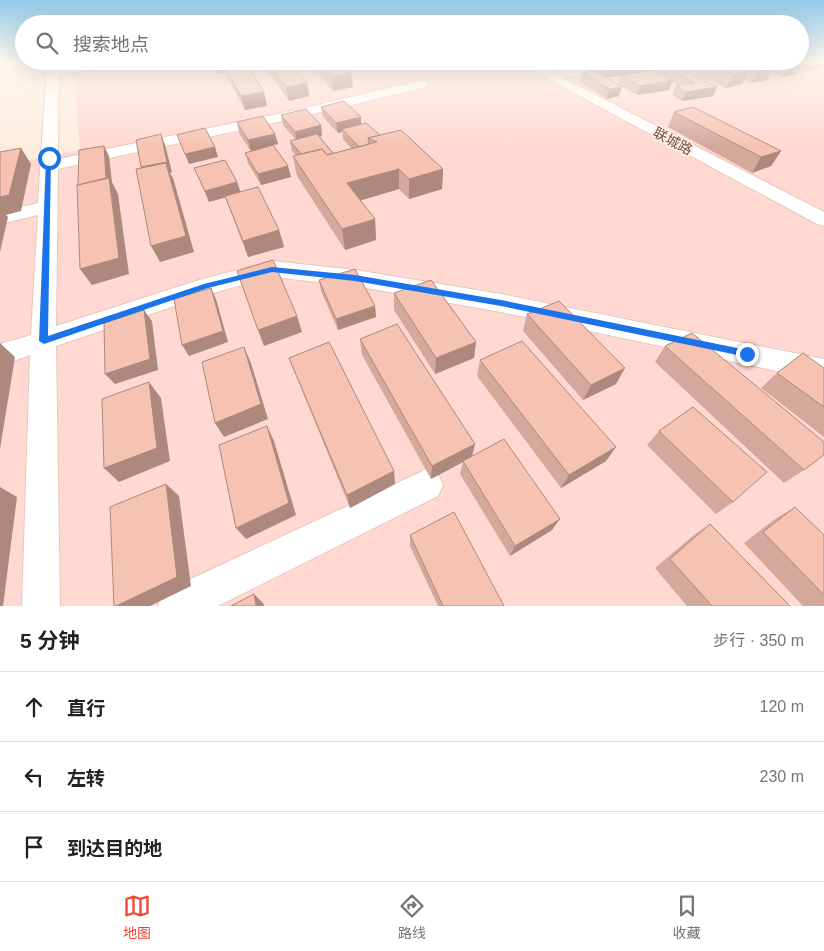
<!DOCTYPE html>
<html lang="zh">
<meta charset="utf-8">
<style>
:root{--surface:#fff;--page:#f2f2f2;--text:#222;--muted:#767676;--line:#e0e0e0;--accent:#f54436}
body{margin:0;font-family:Arial,"Noto Sans SC",sans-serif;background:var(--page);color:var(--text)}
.stop{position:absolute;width:15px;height:15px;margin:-11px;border:4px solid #1a73e8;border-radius:50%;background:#fff}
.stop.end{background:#1a73e8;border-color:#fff;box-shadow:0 1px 5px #0008}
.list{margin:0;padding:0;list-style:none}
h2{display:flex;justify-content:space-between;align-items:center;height:65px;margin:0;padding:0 20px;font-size:21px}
h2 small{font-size:16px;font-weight:400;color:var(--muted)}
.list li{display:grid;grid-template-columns:32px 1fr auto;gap:15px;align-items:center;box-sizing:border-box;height:70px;padding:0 20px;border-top:1px solid var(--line)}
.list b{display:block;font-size:19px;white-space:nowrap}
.list em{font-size:16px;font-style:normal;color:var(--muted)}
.icon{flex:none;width:28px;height:28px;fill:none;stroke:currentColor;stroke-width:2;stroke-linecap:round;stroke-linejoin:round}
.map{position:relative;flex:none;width:824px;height:606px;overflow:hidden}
.search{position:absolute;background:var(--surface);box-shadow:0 5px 20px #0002;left:15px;right:15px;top:15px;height:55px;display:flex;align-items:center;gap:12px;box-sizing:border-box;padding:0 18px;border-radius:28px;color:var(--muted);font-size:19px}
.sheet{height:275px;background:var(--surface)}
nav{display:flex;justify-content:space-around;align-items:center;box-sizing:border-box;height:70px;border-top:1px solid var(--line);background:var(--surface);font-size:14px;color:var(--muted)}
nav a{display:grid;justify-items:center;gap:2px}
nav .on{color:var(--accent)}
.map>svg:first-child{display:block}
</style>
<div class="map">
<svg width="824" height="606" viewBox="0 0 824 606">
<rect width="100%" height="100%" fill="#feedde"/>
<path fill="#ffd8d1" d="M73,62H824V606H0V166L80,150Z"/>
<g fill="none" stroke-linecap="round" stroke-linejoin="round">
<g stroke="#e5c9bc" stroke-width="2">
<path id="minor" d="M47,62H59V67L89,62H120L114,66L59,75L58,159L292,111L422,80L429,84L427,87L292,119L58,169L56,326L199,280L272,261L355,270L501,294L824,359V381L501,312L355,286L272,277L213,293L56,346L60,606H22L30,355L0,366V344L31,335L38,215L0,224V212L38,203Z
M517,62H533L551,72L617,62H651L645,66L563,78L824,212V226L817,224Z
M427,469L438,474L443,485L438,496L218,606H158L163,592Z"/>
</g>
<use href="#minor" fill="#fff" fill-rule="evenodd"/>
</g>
<path fill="#d4a89a" d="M212,62H235L236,64L264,92L267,106L245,110L228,79L226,72L218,74Z
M258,62H290L307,83L309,96L289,101L268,71L266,64L260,65Z
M308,62H340L353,87L333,91Z
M670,62H824L822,68L808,71L800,68L797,74L783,77L771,72L767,80L751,83L745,80L742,84L726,88L680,67L717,87L713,96L682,101L672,95L676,86L678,85L672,82L669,90L637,95L618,84L621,76L606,77L619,96L607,99L580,82L583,73L590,72L592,63H653L650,70L660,73L663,65L673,64Z
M321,107L361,117V124L380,135L443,169L442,189L409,199L399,189L360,200L375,219L376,240L345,250L297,176L293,156L296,155L292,151L290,141L295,139L283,125L281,115L321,125L322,136L319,137L333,153L352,149L343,139L342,132L338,133L323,117Z
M674,112L781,151L771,166L752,173L668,127Z
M237,122L275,134L278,144L251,151L239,133Z
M245,153L291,177L261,185L248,163Z
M194,168L237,182L240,192L279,230L284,247L248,257L225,197L209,202Z
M319,280L375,306L376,317L338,330L321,291Z
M394,293L476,342L474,358L435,374L394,310Z
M527,314L616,384L583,400L523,331Z
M360,339L472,456L552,530L510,556L460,474L463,462L431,479L362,355Z
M665,346L804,470L784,483L655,362Z
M289,358L394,471L395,484L350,508L295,373Z
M480,360L606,461L561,488L477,376Z
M824,368V437L761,388L777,373Z
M659,431L733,502L716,514L647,445Z
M795,507L824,535V606H803L744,543L775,519Z
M710,524L790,606H687L655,568L694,535Z
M410,535L504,606H438L410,546Z"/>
<path fill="#ac887d" d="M214,62H235L237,70L224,66L226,72L218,74Z
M260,62H266V64L260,65Z
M796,62H804L797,74L783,77L791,64Z
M814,62H824V65L822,68L808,71Z
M653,63L649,72L621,75V76L603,78L605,69Z
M774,66L767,80L751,83L758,70Z
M749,71L742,84L726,88L733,74Z
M351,73L353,87L333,91L331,77Z
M673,80L669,90L637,95L640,86Z
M307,83L309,96L289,101L286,87Z
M622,87L619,96L607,99L609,89Z
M717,87L713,96L682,101L686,92Z
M264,92L267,106L245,110L241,96Z
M361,117V127L342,129V132L338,133L336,123Z
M321,125L322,136L297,142L295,132Z
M161,134L165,145L172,172L170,173L173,178L194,252L160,262L151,246L146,178L141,167Z
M275,134L278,144L251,151L248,140Z
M104,146L109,156L112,182L118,194L129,274L92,285L80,269Z
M215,147L218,157L189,164L185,154Z
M21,148L31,164L21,211L6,215L8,217L0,252V197Z
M781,151L771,166L752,173L761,157Z
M288,166L291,177L261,185L258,174Z
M399,169V189L349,204L347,183Z
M443,169L442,189L409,199V179Z
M237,182L241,193L209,202L205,191Z
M375,219L376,240L345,250L342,229Z
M279,230L284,247L248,257L243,241Z
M211,288L216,299L228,342L189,356L182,345Z
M375,306L376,317L338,330L336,319Z
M144,310L152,321L158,370L115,384L105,374Z
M297,316L302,332L264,346L258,330Z
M476,342L474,358L435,374L436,358Z
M0,343L15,357L0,449Z
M244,347L251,363L268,419L224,437L215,423Z
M625,368L616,384L583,400L591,385Z
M149,382L161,398L170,461L119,482L104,468Z
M267,426L274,441L296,515L246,539L236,528Z
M475,444L472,457L463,461V462L431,479L432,466Z
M616,447L606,461L561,488L569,475Z
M394,471L395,484L350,508L347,495Z
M166,484L179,496L191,586L150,606H116Z
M0,487L17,497L3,606H0Z
M560,519L552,530L510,556L515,546Z
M254,594L263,603L264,606H256Z"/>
<path fill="#f6c3b3" stroke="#ac887d" d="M245,62L264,92L241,96L224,66Z
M268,62H290L307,83L286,87Z
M318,62H340L351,73L331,77Z
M651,62L653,63L605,69L592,63Z
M705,62H729L749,71L733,74Z
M741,62H764L774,66L758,70Z
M673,64L717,87L686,92L676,86L695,83L663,65Z
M653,70L673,80L640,86L621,75Z
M595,71L622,87L609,89L583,73Z
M344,101L361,117L336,123L321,107Z
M693,107L781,151L761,157L674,112Z
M306,109L321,125L295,132L281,115Z
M263,116L275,134L248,140L237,122Z
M366,123L380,135L368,138L369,144L359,147L342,129Z
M205,128L215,147L185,154L177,135Z
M401,130L443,169L409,179L399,169L347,183L375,219L342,229L293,156L322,149L327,155L377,142L368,138Z
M161,134L167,162L141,167L136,140Z
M317,134L333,153L327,155L322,149L301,154L290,141Z
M273,145L288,166L258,174L245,153Z
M104,146L106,178L78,185L79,150Z
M21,148L9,195L0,197V152Z
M225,160L237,182L205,191L194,168Z
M166,163L186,236L151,246L136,169Z
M109,178L119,258L80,269L77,185Z
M258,187L279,230L243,241L225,196Z
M273,260L297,316L258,330L237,271Z
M355,269L375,306L336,319L319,280Z
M431,280L476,342L436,358L394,293Z
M211,288L223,331L182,345L174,299Z
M559,301L625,368L591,385L527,314Z
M144,310L150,359L105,374L104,323Z
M397,324L475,444L432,466L360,339Z
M692,333L824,442V455L804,470L665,346Z
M522,341L616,447L569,475L480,360Z
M329,342L394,471L347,495L289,358Z
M244,347L261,404L215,423L202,362Z
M803,353L824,368V407L777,373Z
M149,382L157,448L104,468L102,399Z
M693,407L767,472L733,502L659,431Z
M267,426L289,503L236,528L219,445Z
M504,439L560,519L515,546L463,461Z
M166,484L177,577L116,606H114L110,507Z
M795,507L824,535V595L763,532Z
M454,512L504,606H443L410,535Z
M710,524L790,606H712L670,559Z
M254,594L256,606H231Z"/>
<linearGradient id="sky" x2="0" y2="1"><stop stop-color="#92c9e8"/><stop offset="0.42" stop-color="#fff7f0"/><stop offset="1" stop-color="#fff7f0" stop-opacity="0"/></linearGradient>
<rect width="824" height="147" fill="url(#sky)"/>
<path fill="#1a73e8" d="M49,157L51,158L48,336L204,284L272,267L355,275L501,300L747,350L752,354L747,357L501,306L355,281L272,272L208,288L44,344L39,341L46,158Z"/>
<g text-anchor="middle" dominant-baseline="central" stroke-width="4" stroke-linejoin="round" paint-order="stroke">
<g font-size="14" fill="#764e44" stroke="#fff1e6">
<text transform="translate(673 141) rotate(28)">联城路</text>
</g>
</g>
</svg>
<div class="stop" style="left:49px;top:158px"></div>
<div class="stop end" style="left:747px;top:354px"></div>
<div class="search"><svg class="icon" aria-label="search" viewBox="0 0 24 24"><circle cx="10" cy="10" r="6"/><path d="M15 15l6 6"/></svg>搜索地点</div>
</div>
<section class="sheet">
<h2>5 分钟<small>步行 · 350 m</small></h2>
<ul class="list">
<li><svg class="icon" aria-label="ahead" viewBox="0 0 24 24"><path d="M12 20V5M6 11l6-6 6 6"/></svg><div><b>直行</b></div><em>120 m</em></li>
<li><svg class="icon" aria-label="left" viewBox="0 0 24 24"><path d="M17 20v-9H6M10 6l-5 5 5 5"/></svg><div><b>左转</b></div><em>230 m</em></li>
<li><svg class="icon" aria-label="arrive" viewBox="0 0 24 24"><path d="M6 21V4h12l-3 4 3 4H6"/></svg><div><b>到达目的地</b></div></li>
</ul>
</section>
<nav>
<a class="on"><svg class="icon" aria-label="map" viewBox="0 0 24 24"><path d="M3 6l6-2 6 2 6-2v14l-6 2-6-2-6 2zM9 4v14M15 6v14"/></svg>地图</a>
<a><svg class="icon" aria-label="directions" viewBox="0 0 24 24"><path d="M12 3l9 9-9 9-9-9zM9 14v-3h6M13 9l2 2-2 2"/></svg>路线</a>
<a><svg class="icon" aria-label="saved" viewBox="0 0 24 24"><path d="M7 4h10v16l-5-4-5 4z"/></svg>收藏</a>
</nav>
